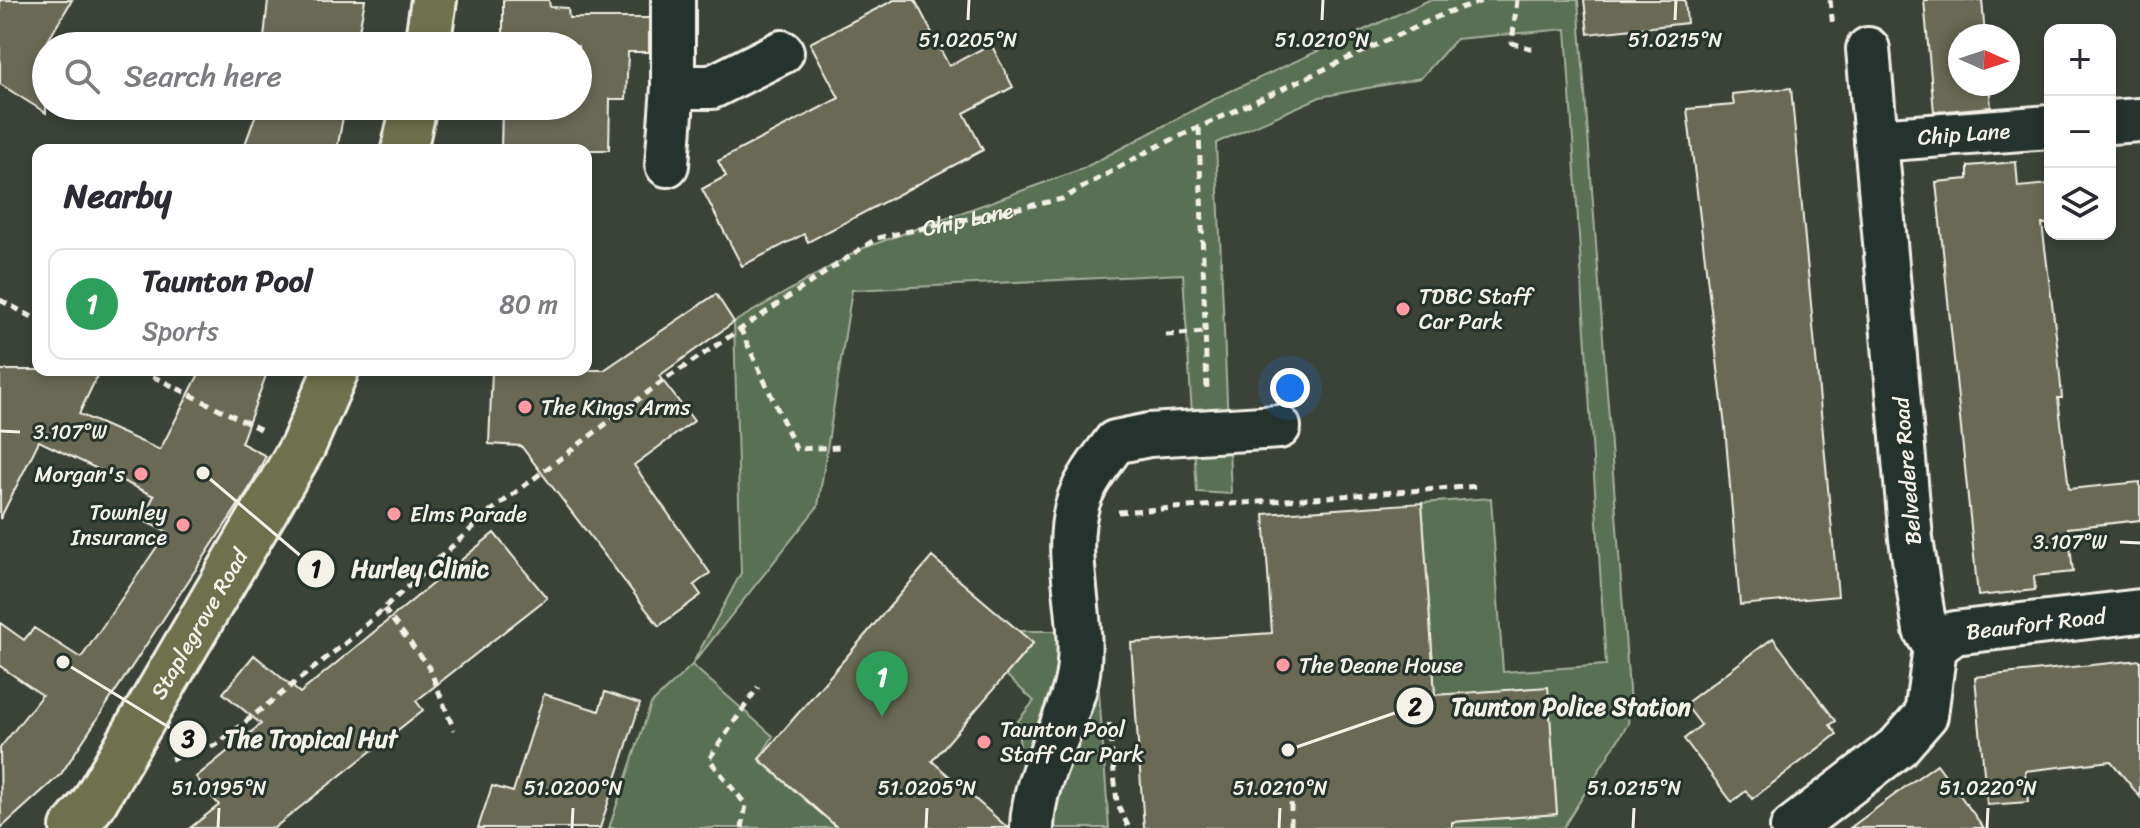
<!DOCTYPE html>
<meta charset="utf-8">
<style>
:root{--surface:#fff;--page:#f2f2f3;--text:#2b2b33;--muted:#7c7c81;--line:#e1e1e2;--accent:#0b8043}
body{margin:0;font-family:Sriracha,sans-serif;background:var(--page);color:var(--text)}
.controls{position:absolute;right:24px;top:24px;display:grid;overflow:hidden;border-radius:16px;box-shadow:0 4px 12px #0003}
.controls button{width:72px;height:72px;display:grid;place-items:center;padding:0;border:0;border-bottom:2px solid var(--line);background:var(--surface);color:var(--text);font:40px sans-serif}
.compass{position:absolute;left:1948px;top:24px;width:72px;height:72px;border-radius:50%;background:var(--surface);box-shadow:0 4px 12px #0003;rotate:93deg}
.you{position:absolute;left:1290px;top:388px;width:28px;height:28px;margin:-20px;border:6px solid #fff;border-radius:50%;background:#1a73e8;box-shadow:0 0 0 12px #1a73e833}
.badge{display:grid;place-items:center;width:52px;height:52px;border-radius:50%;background:var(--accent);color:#fff;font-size:26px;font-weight:700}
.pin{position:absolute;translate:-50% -66px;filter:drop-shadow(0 2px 4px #0008)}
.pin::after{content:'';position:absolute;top:42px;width:28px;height:24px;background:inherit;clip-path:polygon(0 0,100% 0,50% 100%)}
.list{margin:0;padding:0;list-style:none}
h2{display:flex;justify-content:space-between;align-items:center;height:104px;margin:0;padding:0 32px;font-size:34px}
h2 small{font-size:26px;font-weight:400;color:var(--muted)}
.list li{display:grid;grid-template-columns:52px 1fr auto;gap:24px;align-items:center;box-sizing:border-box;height:112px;margin:0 16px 16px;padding:0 16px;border:2px solid var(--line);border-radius:16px}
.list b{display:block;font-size:30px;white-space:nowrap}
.list p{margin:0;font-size:26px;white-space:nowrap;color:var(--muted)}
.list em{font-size:26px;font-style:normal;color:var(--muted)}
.icon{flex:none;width:44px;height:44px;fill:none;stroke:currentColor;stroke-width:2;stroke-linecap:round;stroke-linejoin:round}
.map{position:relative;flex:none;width:2140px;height:828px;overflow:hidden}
.search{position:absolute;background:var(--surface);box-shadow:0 4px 12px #0003;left:32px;top:32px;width:560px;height:88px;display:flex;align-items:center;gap:20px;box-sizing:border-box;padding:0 28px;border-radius:44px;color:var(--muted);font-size:30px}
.panel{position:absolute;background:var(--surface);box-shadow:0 4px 12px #0003;left:32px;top:144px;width:560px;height:232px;border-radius:16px}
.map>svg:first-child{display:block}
</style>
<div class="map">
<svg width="2140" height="828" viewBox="0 0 2140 828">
<rect width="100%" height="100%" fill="#3b4339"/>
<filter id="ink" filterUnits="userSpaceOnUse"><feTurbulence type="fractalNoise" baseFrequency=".0125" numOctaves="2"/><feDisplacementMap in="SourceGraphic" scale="16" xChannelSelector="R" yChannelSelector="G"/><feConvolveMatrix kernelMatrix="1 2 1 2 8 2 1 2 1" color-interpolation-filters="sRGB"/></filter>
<g filter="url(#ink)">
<path fill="#5a7054" stroke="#a7b09e" stroke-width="2" d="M1429,0H1578L1630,703L1628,724L1563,828H1452V822L1557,814L1548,688L1435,695L1422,503L1491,498L1503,672L1606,665L1566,29L1456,39L1421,78L1320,97L1216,143L1231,494L1197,492L1183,274L852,290L818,506L692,665L773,736L759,760L838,828H609L651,704L692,665L741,573L734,322L861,249L1082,169L1220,96Z
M1017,631H1061V669L1022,765L1017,722L1034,701L1006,675L1033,644Z
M1096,651L1109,828H1045Z"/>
<path fill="#6b6955" stroke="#f4f1e8" stroke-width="2" d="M0,0H72L46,44V113L0,84Z
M268,0H365L356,46H297L264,38Z
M503,0H549L550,7L568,8L569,18H649V52H628L626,99H610L609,150H501L502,106H578V46H503Z
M894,0H915L949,66L991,44L1013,87L964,113L983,150L808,242L804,234L742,266L702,189L726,176L718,161L839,98L810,43Z
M1584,0H1685L1687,23L1588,34Z
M1924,0H1982L1985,36H1960V84H1989L1991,107L1934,112Z
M1791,88L1838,596L1740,605L1725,427L1687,109L1734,105L1732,94Z
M259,106H345L337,150H243Z
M2016,162L2018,187L2050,184V224H2042L2057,343L2062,398H2058L2069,489L2140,482V520L2068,528L2073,572L2034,576L2035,590L1978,596L1936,182L1968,179V166Z
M716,294L734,322L659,376L694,421L634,465L710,573L694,585L701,595L659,626L521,446L489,444L492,370H604Z
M0,370H100L79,414L160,450L201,370H268L241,443L266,456L249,489L61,774L1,828L0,748L42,695L0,666V623L24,640L34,628L81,658L167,532L142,520L154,496L39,441L0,519Z
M1422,503L1435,695L1548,687L1557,814L1452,822V828H1144L1131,643L1272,633L1264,514Z
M494,533L547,598L416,701L423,710L274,828H190L219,805L196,777L261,724L223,693L254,655L300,693Z
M932,557L1033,643L932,761L1008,828H838L759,759Z
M1773,638L1836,721L1830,725L1837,734L1752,799L1746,791L1732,802L1684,739L1701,725L1685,704Z
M2140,660V797L2111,761L2025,771L2028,802L1987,805L1975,677Z
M605,692L640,704L600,828H478L492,786L513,792L544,694L599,711Z
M1937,764L1984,828H1850L1909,784Z"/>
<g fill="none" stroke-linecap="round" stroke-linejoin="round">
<g stroke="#f4f1e8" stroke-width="48">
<g id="minor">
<path d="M673,0V87H712L782,52"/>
<path d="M2110,122L2140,120"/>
<path id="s2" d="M1876,140L2050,127"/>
<path d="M667,165L673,87"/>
<path id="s3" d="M1935,647L1954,633L2140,611"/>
<path d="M1032,828C1033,778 1062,735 1075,688C1091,626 1059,560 1079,499C1087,478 1102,460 1115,442L1149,435L1279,427"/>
<path d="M1792,828L1899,746L1926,715L1935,647L1925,630L1911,539L1868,49"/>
</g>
</g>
<g stroke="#f4f1e8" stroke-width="50">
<g id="major">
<path d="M427,46L434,0"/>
<path d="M404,150L414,106"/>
<path id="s4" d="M73,828L93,804L303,446L336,370"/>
</g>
</g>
<g stroke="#f4f1e8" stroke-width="5" stroke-dasharray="8 6" stroke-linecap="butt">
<path d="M1517,0L1512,43L1537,50"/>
<path d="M1830,0L1833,27"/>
<path d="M1199,128L1207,392"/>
<path d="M0,300L38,320"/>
<path d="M740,328L796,449L840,447"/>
<path d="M1166,335L1205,332"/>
<path d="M140,370L264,431"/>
<path d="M1118,512L1480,486"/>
<path d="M384,609L429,667L454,730"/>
<path d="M1109,723L1117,803L1129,828"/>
<path id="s1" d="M171,759L216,745L348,641L491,511L660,383L877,238L1062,199L1152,149L1448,12L1485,0"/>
<path d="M1291,803V828"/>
<path d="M742,828L746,805L709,759L758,687"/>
</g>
<use href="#minor" stroke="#26332d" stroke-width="42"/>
<use href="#major" stroke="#6e714b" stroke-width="44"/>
</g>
</g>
<path fill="none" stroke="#f4f1e8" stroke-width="3" d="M968,20L969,0M1322,20L1323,0M1675,20L1676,0M0,431L20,432M2120,542L2140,543M218,828L219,808M572,828L573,808M926,828L927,808M1279,828L1280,808M1633,828L1634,808M1987,828L1988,808"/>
<g fill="#ff9aa2" stroke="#26332d" stroke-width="3">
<circle cx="1403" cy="309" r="8"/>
<circle cx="525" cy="407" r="8"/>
<circle cx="141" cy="474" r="8"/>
<circle cx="394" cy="514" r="8"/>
<circle cx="183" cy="525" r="8"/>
<circle cx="1283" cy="665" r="8"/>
<circle cx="984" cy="742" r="8"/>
</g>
<g text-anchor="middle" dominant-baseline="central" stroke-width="6" stroke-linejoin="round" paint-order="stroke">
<g font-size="22" fill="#f4f1e8" stroke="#26332d">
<text stroke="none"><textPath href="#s2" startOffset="88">Chip Lane</textPath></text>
<text stroke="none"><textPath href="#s1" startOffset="974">Chip Lane</textPath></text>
<text transform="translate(1907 471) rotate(-95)">Belvedere Road</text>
<text stroke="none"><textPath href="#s4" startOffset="240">Staplegrove Road</textPath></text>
<text stroke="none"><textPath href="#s3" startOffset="106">Beaufort Road</textPath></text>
</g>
<g font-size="22" fill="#f4f1e8" stroke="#26332d" text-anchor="start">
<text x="1419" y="296">TDBC Staff<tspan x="1419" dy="25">Car Park</tspan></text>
<text x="541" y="407">The Kings Arms</text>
<text x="125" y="474" text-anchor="end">Morgan's</text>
<text x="167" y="512" text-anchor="end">Townley<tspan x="167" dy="25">Insurance</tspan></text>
<text x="410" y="514">Elms Parade</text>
<text x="1299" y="665">The Deane House</text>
<text x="1000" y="729">Taunton Pool<tspan x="1000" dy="25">Staff Car Park</tspan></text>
</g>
</g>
<g font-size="20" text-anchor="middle" fill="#f4f1e8" stroke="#26332d" stroke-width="6" stroke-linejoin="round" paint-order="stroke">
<text x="968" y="47">51.0205°N</text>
<text x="1322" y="47">51.0210°N</text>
<text x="1675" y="47">51.0215°N</text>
<text x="70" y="439">3.107°W</text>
<text x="2070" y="549">3.107°W</text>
<text x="219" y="795">51.0195°N</text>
<text x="573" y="795">51.0200°N</text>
<text x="927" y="795">51.0205°N</text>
<text x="1280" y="795">51.0210°N</text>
<text x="1634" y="795">51.0215°N</text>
<text x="1988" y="795">51.0220°N</text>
</g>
<path fill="none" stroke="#f4f1e8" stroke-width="3" d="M203 473L316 569M1288 750L1415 706M63 662L188 739"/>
<g fill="#f4f1e8" stroke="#26332d" stroke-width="3">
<circle cx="203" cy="473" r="8"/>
<circle cx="1288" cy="750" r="8"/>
<circle cx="63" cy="662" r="8"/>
<circle cx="316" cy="569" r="20"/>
<circle cx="1415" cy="706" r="20"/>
<circle cx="188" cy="739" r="20"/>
</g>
<g font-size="24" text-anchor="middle" font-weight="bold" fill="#111">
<text x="316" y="577">1</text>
<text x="1415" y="715">2</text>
<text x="188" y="747">3</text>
</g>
<g font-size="24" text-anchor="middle" font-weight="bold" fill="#f4f1e8" stroke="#26332d" stroke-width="6" stroke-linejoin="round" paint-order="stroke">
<text x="420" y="577">Hurley Clinic</text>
<text x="1571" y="715">Taunton Police Station</text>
<text x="311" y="747">The Tropical Hut</text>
</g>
</svg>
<div class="controls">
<button>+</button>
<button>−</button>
<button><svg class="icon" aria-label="layers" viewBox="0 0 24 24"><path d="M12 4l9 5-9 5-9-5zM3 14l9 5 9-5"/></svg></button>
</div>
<svg class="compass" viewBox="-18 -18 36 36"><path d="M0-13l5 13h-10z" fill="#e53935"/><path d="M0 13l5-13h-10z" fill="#7c7c81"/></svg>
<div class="you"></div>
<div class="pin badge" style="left:882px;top:717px;background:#2e9e5b">1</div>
<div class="search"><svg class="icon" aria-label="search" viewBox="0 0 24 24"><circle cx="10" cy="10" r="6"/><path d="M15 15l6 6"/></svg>Search here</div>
<section class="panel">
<h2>Nearby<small></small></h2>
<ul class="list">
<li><span class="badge" style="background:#2e9e5b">1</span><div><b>Taunton Pool</b><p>Sports</p></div><em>80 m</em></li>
</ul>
</section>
</div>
